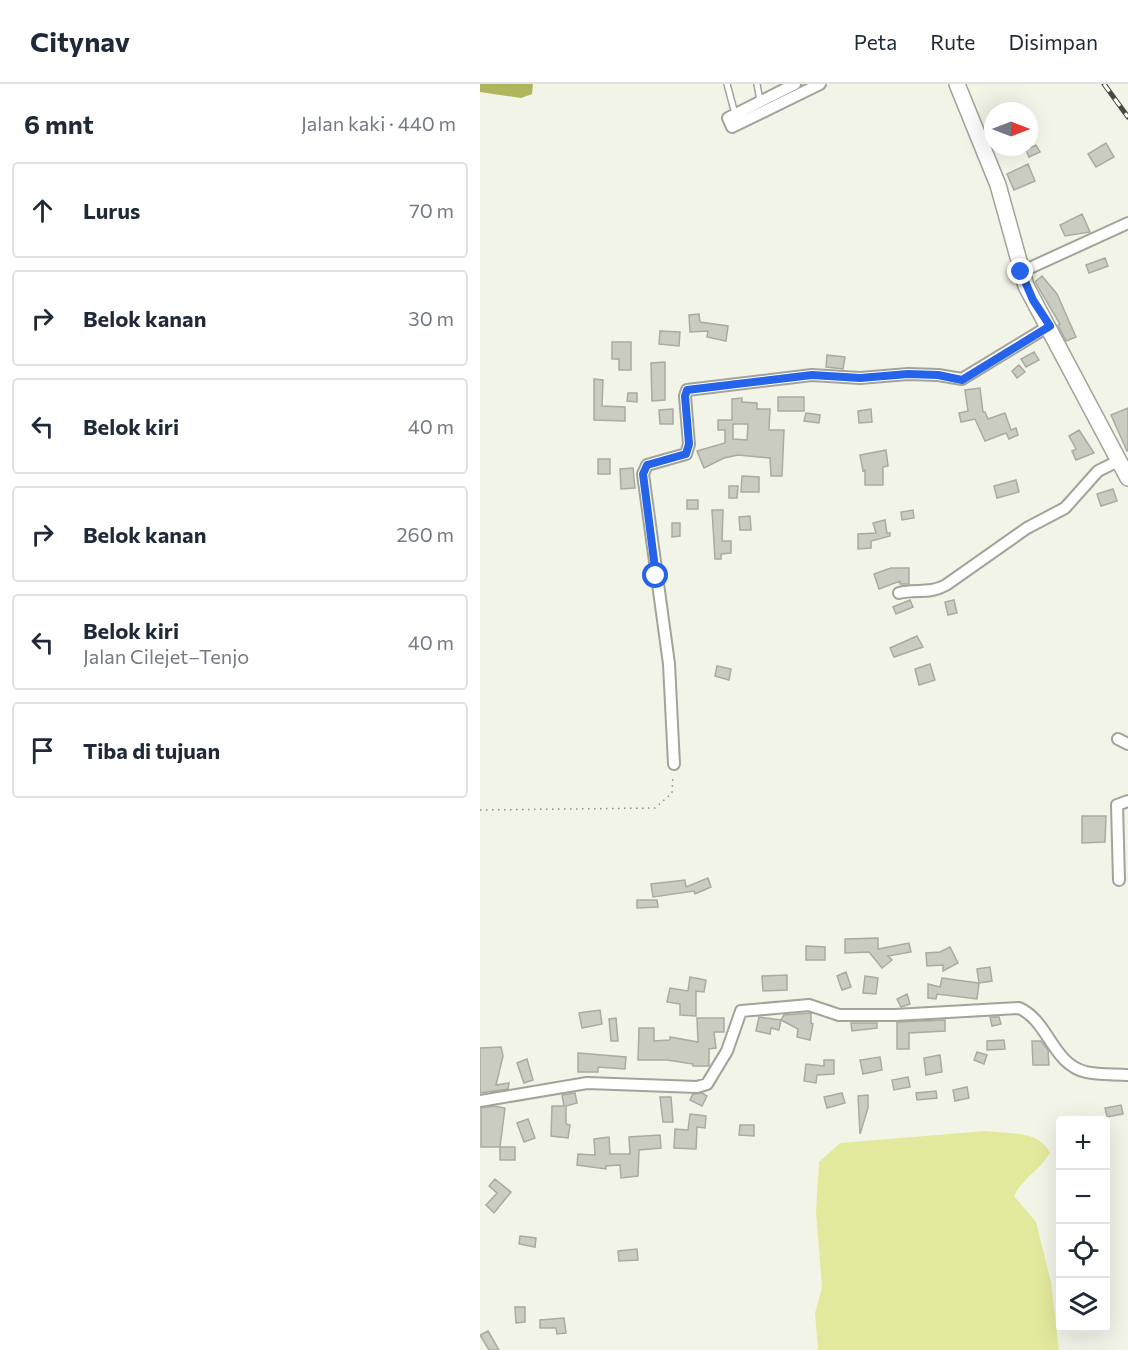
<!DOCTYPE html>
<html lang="id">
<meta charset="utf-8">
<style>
:root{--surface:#fff;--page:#f6f6f7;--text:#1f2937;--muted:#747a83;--line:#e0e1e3}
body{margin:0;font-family:Commissioner,sans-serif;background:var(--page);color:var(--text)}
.controls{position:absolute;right:18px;bottom:18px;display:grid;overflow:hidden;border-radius:6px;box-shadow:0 6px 24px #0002}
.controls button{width:54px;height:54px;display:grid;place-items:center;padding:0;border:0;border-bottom:2px solid var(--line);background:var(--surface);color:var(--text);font:30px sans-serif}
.compass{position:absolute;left:504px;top:18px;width:54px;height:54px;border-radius:50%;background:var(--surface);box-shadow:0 6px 24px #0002;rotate:90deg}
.stop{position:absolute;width:18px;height:18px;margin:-14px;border:4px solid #2563eb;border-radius:50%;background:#fff}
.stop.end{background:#2563eb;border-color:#fff;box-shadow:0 2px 6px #0008}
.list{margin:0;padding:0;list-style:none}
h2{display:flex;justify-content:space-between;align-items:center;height:78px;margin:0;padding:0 24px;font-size:26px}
h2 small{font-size:20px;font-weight:400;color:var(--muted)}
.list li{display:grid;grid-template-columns:39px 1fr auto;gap:18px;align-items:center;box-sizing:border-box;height:96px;margin:0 12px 12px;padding:0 12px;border:2px solid var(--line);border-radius:6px}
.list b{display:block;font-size:22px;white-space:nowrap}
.list p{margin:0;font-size:20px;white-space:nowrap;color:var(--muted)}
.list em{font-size:20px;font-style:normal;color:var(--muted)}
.icon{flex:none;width:33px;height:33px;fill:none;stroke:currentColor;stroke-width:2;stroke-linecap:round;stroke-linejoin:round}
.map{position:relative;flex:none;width:648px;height:1266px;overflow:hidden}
header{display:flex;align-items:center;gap:36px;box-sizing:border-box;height:84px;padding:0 30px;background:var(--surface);border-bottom:2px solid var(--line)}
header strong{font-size:28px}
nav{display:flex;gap:33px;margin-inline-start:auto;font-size:21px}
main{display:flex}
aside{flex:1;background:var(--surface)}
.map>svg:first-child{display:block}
</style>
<header>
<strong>Citynav</strong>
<nav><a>Peta</a><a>Rute</a><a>Disimpan</a></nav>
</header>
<main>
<aside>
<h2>6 mnt<small>Jalan kaki · 440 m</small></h2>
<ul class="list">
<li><svg class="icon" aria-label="ahead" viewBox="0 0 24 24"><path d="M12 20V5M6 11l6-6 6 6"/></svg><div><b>Lurus</b></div><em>70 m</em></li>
<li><svg class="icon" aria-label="right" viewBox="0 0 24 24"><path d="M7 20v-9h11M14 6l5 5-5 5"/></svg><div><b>Belok kanan</b></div><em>30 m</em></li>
<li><svg class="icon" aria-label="left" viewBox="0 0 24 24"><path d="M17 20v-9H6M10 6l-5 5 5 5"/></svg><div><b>Belok kiri</b></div><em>40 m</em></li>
<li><svg class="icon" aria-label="right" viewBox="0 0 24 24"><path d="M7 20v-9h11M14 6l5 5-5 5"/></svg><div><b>Belok kanan</b></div><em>260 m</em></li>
<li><svg class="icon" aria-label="left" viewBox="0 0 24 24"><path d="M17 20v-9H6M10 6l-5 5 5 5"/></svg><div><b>Belok kiri</b><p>Jalan Cilejet–Tenjo</p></div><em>40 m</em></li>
<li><svg class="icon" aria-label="arrive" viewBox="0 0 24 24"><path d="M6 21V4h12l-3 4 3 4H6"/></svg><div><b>Tiba di tujuan</b></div></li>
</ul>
</aside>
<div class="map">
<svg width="648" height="1266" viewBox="0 0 648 1266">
<rect width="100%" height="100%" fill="#f2f4e8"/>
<path fill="#e3e99c" d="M506,1047C529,1050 559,1046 570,1069C560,1086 543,1094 534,1112L556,1138L571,1198L579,1266H338L335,1229L342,1203L336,1128L339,1078L360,1059Z"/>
<path fill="#afb55a" d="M0,0H53L52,10L41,14L0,8Z"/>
<path fill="#cbccc1" stroke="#a9aba0" stroke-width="1.5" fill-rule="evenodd" d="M626,59L634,73L616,83L608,70Z
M556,61L560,68L549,73L546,66Z
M548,80L555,97L534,106L527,90Z
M602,130L610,148L585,152L580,141Z
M625,174L628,182L609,189L606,181Z
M562,192L577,210L596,253L586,257L578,241L580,240L555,198Z
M219,230L220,238L248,242L246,257L227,253L228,247L210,248L209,231Z
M180,247L200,248L199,262L179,260Z
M132,258H151V286H139V275H132Z
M554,268L559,276L546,283L541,275Z
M347,271L365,273L363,285L346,283Z
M185,278V316L172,317L171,279Z
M539,281L545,288L537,294L532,287Z
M114,295L123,296L122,322L145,323V337L114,336Z
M500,304L503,328H505L508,335L525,329L531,346L536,344L538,351L529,355L526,349L505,357L495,335L481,338L479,329L488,327L485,306Z
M148,309H157V318L147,317Z
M298,313H324V327H298Z
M262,314V318L277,319V325H290L289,346H304L302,392H291L290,374L258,371L244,374L224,384L217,367L245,359V346H238V336H252V315ZM253,340H268L267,356L253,355Z
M648,324V367H647L631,331Z
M193,325V340H180L179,326Z
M391,325L392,338L379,339L378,327Z
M326,329L340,331L339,339L324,337Z
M599,346L614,369L596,376L592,367L596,365L589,352Z
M406,366L408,382L403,383V401H385V386L383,387L380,371Z
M118,375H130V390H118Z
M153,384L155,404L141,405L140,385Z
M262,392L279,393V408H261Z
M536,396L539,408L517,414L514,402Z
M249,402H258L257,414H249Z
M633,405L637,417L621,422L617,410Z
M207,416H218V425H207Z
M232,426H243L242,457H251V469L241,470V475H235Z
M433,426L434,434L422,436L421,428Z
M270,432L271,446H260L259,433Z
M405,436L407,449H410V452L391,457V464L378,465V450L396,449L393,439Z
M192,439H200V452L192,453Z
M411,484H429V500H420V497L399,505L394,490Z
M430,516L433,523L416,530L413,523Z
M474,516L477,529L468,531L465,518Z
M437,552L443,563L414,573L410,564Z
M450,580L455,596L439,601L435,585Z
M237,582L251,585L249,596L235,592Z
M602,732H626L625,758L602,759Z
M228,794L231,803L215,810L214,807L173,813L171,800L205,796L206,803Z
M157,816H177L178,823L157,824Z
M398,854V865L429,859L431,868L408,872L412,876L402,884L389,868L365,869V855Z
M326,862L345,863V876H326Z
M470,863L478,879L463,887V881L447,882L446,869L460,868Z
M510,883L512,897L499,899L497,915L457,910L456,915L448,914V900L460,903L462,894L499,899L497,885Z
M366,888L371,903L362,906L357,892Z
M307,891V906L283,907L282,892Z
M385,892L398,894L396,910L383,909Z
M210,893L226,896L224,908L216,907V932L200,931V920L187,918L190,904L208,907Z
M427,910L430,920L421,923L417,915Z
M120,926L122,940L102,944L99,929Z
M331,929V939L333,940L330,956L317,953L318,945L301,936L299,946L291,944L290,950L276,947L279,933L301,936L304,931Z
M510,933H519L521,940L512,942Z
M136,934L138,957H131L129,935Z
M217,934H244V948H234L236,964L229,965V982H213V980L187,976H158L159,944H174V957L190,956V953L218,958Z
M465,936V947L429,949V965H417V938Z
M371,939H397V944L372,947Z
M524,956L525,965L507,966V957Z
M552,957H561L568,966L569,981H553Z
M21,963L23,972L16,1001L29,999L28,1005L0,1009V964Z
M497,968L507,971L504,980L494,976Z
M98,969L146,973L145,985L118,983V988H98Z
M460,971L462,988L446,991L444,974Z
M400,973L402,986L383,990L380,976Z
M47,975L53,996L44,999L37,979Z
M344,976H354V990L337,991L336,999L324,997L326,980L344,982Z
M428,993L430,1003L414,1006L412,996Z
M487,1003L489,1014L475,1017L473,1006Z
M456,1007L457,1014L437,1016L436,1009Z
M95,1009L97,1019L86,1022V1040L90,1041L88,1054L71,1052L72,1022H84L82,1011Z
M222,1009L227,1012L222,1022L210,1016L213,1010Z
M362,1009L365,1019L347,1024L344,1013Z
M388,1011V1024L380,1050L378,1012Z
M180,1013H191L193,1038H183Z
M641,1021L643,1030L627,1033L625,1024Z
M14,1022L25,1024L20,1063H1V1024Z
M210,1030L226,1032L225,1044L217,1043L216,1065L194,1064L195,1045L208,1046Z
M48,1035L55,1054L44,1058L37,1039Z
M260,1041H274V1052L259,1051Z
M180,1051L181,1064L159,1066L158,1092L141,1094L140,1081L126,1082V1085L97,1081L98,1070L115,1071L114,1055L129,1053L130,1070H150L149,1053Z
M20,1063H35V1076H20Z
M15,1095L31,1108L14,1129L6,1121L17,1109L9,1102Z
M40,1152L56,1154L55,1163L39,1160Z
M157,1165L158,1176L139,1177L138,1167Z
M35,1223H45V1238L36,1239Z
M84,1234L86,1249L77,1250L76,1244H60V1236Z
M8,1247L19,1266H9L0,1251Z"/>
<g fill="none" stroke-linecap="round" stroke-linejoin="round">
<g stroke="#a2a499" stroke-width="8">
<path id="lane" d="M247,0L255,30
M277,0L280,17"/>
</g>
<g stroke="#a2a499" stroke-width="14">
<path id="street" d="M315,0L248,34L252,43L340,0
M541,188L648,139
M419,509C436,505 450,510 466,501L547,444L585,424L618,387L638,377
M638,655L648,660
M194,680L189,580L163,390L167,381L206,370L209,360L205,312L207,306L332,291L380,294L428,290L458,291L482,295L569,242
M639,796L637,721L648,717
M0,1017L107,999L217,1003L227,1000L247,967L261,927L329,921L359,931H415L539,924C569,937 572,980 606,988C619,991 634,990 648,991"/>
</g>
<g stroke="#a2a499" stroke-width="18">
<path id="secondary" d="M477,0L518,101L546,202L648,394"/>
</g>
<path stroke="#8e8f87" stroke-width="1.5" stroke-dasharray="1.5 4.5" stroke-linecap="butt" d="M0,726L175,724L192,709L193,691"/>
<use href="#lane" stroke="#fff" stroke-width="5"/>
<use href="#street" stroke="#fff" stroke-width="10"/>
<use href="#secondary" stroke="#fff" stroke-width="15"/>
<g stroke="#484943" stroke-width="5">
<path id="rail" d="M624,0L648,33"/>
</g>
<use href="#rail" stroke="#fff" stroke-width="3" stroke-dasharray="9" stroke-linecap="butt"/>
</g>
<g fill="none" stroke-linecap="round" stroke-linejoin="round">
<path stroke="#2563eb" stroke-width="8" d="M176,492L163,390L167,381L206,370L209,360L205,312L207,306L332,291L380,294L428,290L458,291L482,296L570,242L553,216L541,188"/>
</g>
</svg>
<div class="controls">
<button>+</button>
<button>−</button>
<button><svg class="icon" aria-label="locate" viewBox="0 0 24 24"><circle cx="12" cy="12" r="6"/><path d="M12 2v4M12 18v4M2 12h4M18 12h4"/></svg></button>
<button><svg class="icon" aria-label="layers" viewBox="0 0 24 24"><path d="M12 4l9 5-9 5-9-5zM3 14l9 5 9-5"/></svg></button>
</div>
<svg class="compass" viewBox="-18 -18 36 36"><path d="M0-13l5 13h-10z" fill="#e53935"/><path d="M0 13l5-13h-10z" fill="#747a83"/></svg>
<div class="stop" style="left:176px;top:492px"></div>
<div class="stop end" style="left:541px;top:188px"></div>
</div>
</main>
